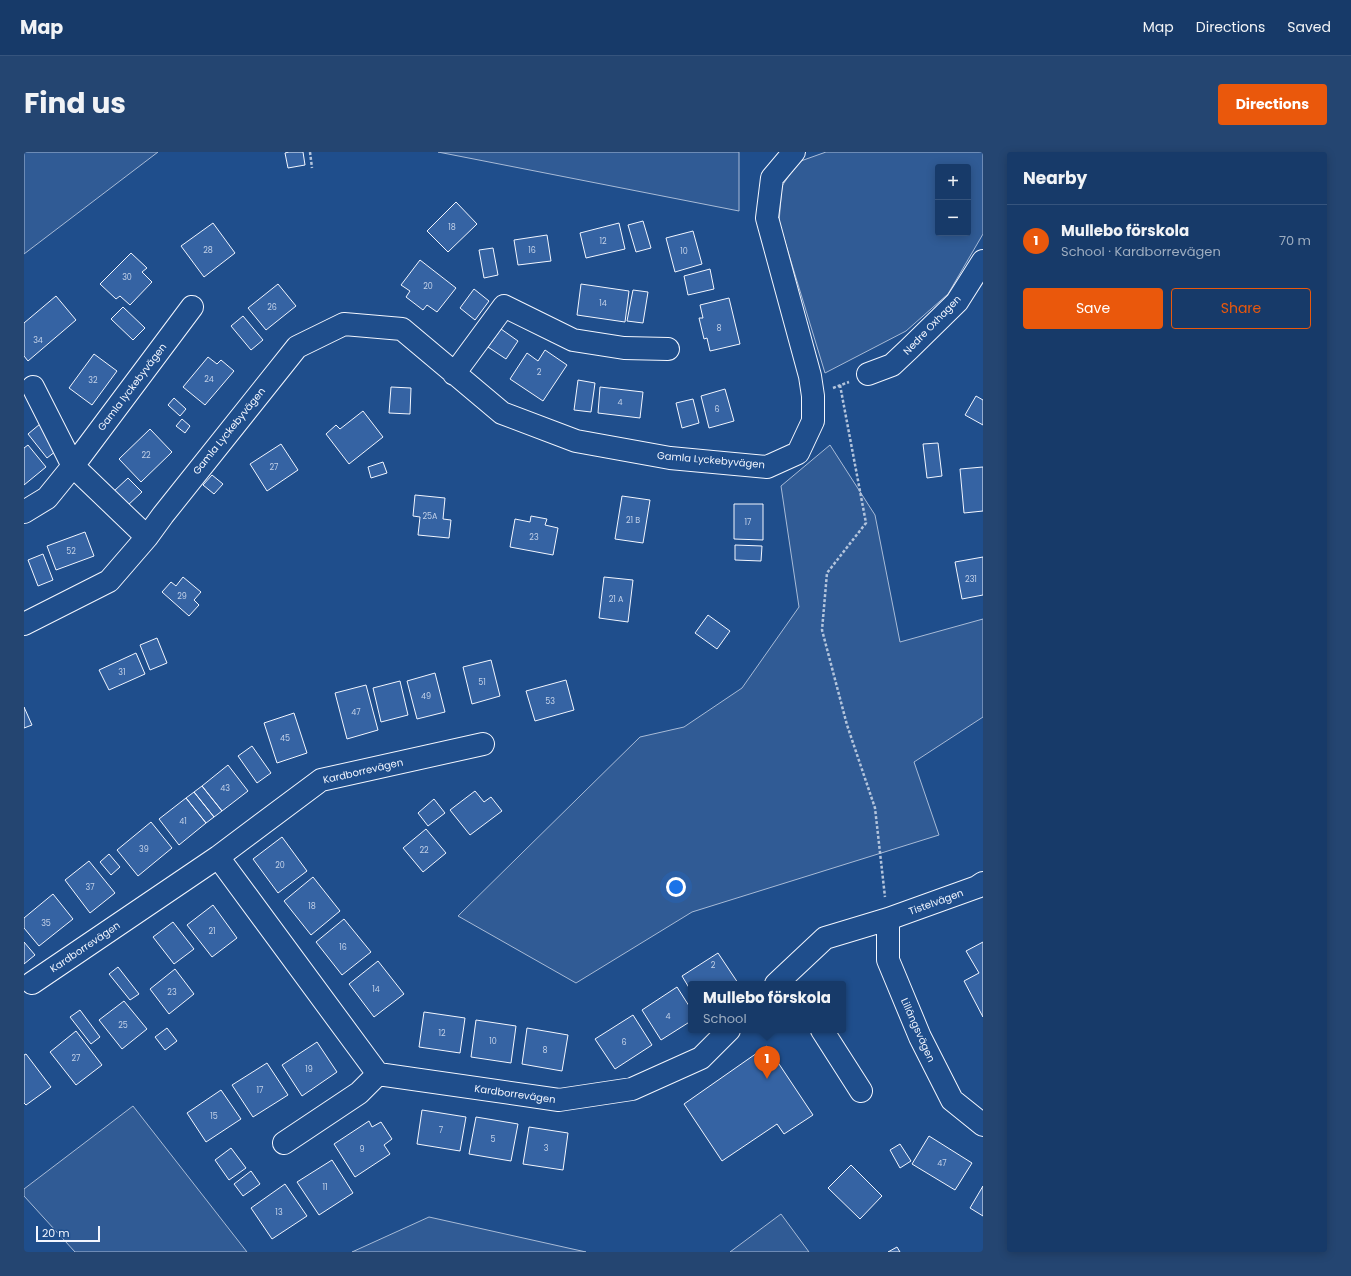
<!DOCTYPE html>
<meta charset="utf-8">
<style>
:root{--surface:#173a69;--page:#244571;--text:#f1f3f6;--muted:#9eadc0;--line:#36547d;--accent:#ea580c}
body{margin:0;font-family:Poppins,sans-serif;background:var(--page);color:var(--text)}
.controls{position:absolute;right:12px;top:12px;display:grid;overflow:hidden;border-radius:4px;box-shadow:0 2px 10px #0003}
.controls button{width:36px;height:36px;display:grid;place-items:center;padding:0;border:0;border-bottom:1px solid var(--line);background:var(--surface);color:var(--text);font:20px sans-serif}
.scale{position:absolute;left:12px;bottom:10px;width:64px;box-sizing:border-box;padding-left:4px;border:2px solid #f2f6ff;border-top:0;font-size:11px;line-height:14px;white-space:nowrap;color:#f2f6ff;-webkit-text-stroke:3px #1f4e8c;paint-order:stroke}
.you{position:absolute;left:652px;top:735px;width:14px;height:14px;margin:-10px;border:3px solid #fff;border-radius:50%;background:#1a73e8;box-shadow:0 0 0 6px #1a73e833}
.badge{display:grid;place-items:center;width:26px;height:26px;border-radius:50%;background:var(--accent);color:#fff;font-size:13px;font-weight:700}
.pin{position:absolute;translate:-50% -33px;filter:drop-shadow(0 1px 2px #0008)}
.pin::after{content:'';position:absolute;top:21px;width:14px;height:12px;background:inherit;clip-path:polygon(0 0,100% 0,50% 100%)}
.popup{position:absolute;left:664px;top:829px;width:158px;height:52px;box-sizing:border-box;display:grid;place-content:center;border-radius:4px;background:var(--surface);filter:drop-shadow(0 1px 3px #0005);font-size:13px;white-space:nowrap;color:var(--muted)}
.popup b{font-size:15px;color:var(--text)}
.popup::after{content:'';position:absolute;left:50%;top:100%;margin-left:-8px;border:8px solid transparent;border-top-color:var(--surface)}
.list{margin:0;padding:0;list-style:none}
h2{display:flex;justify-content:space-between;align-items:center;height:52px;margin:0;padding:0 16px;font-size:17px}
h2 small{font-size:13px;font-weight:400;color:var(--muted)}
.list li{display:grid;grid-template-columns:26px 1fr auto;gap:12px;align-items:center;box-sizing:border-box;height:72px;padding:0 16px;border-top:1px solid var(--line)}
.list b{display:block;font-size:15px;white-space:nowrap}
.list p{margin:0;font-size:13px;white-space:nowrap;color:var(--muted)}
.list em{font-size:13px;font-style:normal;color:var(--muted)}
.actions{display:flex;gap:8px;padding:12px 16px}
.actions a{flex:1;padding:9px 0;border:1px solid var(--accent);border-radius:4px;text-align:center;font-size:14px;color:var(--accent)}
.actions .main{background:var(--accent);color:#fff}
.map{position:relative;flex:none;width:959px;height:1100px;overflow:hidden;border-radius:4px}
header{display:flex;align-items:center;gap:24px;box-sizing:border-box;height:56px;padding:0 20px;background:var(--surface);border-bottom:1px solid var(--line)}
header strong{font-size:19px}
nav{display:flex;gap:22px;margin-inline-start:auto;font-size:14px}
.intro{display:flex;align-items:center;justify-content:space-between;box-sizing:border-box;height:96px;padding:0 24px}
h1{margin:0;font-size:28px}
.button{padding:10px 18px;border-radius:4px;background:var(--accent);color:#fff;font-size:14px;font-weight:700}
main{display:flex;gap:24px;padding:0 24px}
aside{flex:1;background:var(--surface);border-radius:4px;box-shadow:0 2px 10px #0003}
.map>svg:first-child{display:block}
</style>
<header>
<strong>Map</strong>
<nav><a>Map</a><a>Directions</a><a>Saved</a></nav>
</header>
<div class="intro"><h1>Find us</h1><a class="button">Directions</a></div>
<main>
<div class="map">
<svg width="959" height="1100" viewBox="0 0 959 1100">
<rect width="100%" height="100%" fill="#1f4e8c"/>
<path fill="#305b95" stroke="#a8bbd7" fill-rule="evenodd" d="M0,0H134L0,102Z
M414,0H715V59Z
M802,0H959V82L924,142L882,179L801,221L755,70L758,34L774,10ZM914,15H944V81H914Z
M806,293L851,363L876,490L959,467V565L890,610L915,683L668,760L552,831L434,764L616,585L660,575L718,536L775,455L757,334Z
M109,954L223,1100H51L0,1044V1037Z
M757,1062L785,1100H706Z
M405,1065L562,1100H328Z"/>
<path fill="#3563a3" stroke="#f2f6ff" d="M265,0H279L281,13L264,16L261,1Z
M432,50L453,72L424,100L403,79Z
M619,69L627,96L612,100L604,73Z
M189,71L211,101L180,125L157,94Z
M595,71L601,97L562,106L556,81Z
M669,79L678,112L651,120L642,86Z
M523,83L527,109L494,113L490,88Z
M469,96L474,123L460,126L455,98Z
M107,101L123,116L118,120L128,130L106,153L96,144L92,147L76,132Z
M396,108L432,136L413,160L403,153L399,158L382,145L386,139L377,133Z
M686,117L690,137L664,143L660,124Z
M254,132L272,154L242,178L224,156Z
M557,132L605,139L601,170L553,163Z
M450,137L465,149L451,168L436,156Z
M609,138L624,140L619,171L603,169Z
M32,144L52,168L4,209L0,204V171Z
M705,146L716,192L686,199L683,186L680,187L675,166H679L676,153Z
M99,155L121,176L109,188L87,167Z
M219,164L239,188L227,198L207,174Z
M477,177L494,189L482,207L464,195Z
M521,198L543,213L519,249L486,227L503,201L514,209Z
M70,202L93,219L68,253L45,236Z
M184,205L193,212L197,208L210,219L181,253L159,235Z
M554,228L571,231L567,260L550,258Z
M367,235L387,236L386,262L365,261Z
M576,235L619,240L616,266L574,261Z
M701,237L710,269L685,276L677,244Z
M952,244L959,248V273L941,263Z
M150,246L162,257L156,264L144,253Z
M669,247L675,271L658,276L652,251Z
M339,259L359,285L325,312L302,282L312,273L316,277Z
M158,267L166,274L161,281L152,274Z
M16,272L36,296L23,306L4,282Z
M126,277L148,300L117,330L95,307Z
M914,291L918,324L903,326L899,292Z
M257,292L274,318L243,339L226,312Z
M4,293L22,315L0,333V296Z
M359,310L363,321L347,326L344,315Z
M959,315V359L940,361L936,317Z
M188,323L199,332L190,342L179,333Z
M104,326L118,340L103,354L89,340Z
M391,343L421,346L419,367L427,368L425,386L394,383L396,365L389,364Z
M598,344L626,348L619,391L591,387Z
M710,352H739V388L710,387Z
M507,364L523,367L521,373L534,376L529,403L486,395L491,367L506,370Z
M61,380L70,404L32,418L23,394Z
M711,393L738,394L737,409L711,408Z
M19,402L29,428L14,434L4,408Z
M959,405V443L938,447L931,410Z
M159,425L177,440L170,448L175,453L165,464L138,440L147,430L152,434Z
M580,425L609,428L604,470L575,466Z
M684,463L706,479L693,497L671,481Z
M133,486L143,511L126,518L116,493Z
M112,501L121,522L85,538L75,518Z
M467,508L476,544L448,552L439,515Z
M411,521L421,560L393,567L383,529Z
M542,528L550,558L511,569L502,539Z
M376,529L384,563L357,570L349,536Z
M342,533L354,578L323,587L311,541Z
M0,555L8,573L0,576Z
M270,561L283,601L253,611L240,571Z
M228,594L247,621L233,631L214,604Z
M204,613L224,639L198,659L178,634Z
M178,634L198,659L190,665L170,640Z
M451,639L460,650L467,645L478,659L446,683L426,658Z
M170,640L190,665L182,671L162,646Z
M162,646L182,671L155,693L135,667Z
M410,647L421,661L404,674L394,661Z
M127,670L148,696L114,724L93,698Z
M402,677L422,701L399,720L379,696Z
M258,685L283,719L254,741L229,707Z
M85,702L96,715L87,723L76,710Z
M65,709L91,741L66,761L41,728Z
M289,725L316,759L287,783L260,749Z
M29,742L49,767L15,794L0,776V766Z
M189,753L213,786L188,805L163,773Z
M320,767L347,800L318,823L292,790Z
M149,770L170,797L150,812L129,785Z
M0,790L11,803L0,812Z
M959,790V865L940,829L955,821L942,799Z
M694,801L714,831L667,832V839L658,824Z
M354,809L380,842L350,865L325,832Z
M94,815L115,842L106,848L85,822Z
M151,817L170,842L145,862L126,837Z
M653,835L667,857V869L637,888L618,858Z
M100,849L123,877L98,897L75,868Z
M56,858L76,885L67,892L46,865Z
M400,860L441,866L436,901L395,895Z
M609,863L628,893L591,917L571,887Z
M452,868L492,874L487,911L447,905Z
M143,876L153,889L141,898L131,885Z
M503,876L544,883L538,919L498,912Z
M52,879L78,913L52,933L26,900Z
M293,890L313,920L278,944L258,913Z
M743,894L789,963L760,982L753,972L698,1009L660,952Z
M2,902L27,935L2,953L0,951V903Z
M243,911L264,943L229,965L208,933Z
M197,938L217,967L182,990L163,961Z
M398,958L442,965L436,999L393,992Z
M452,965L494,972L487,1009L445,1002Z
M345,969L348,975L357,970L368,987L360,993L366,1002L331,1025L310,992Z
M505,975L544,981L539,1018L499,1012Z
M905,984L948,1011L931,1038L888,1012Z
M876,992L887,1009L876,1016L866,998Z
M207,996L222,1016L205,1028L191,1008Z
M308,1008L329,1041L295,1063L273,1030Z
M827,1013L858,1044L836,1067L804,1036Z
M227,1019L236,1032L219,1044L210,1032Z
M261,1032L283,1064L248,1087L227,1056Z
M959,1034V1064L946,1056Z
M873,1095L876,1100H864Z"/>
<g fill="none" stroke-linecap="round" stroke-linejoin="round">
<g stroke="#f2f6ff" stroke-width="24">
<path id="minor" d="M430,222L480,154L549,188L600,196L644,197
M844,222L868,213L885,197L933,150L959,109
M9,235L49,314L123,385
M0,360L23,346L49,314L168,155
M0,472L85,429L123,385L139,363L273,195L320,172L378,177L478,261L552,289L646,306L743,315L774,301L789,269V244L786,224L743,66L748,26L770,0
M459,592L297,628L194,705L354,922L535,948L608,937L677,906L705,878
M864,767V808L896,885L928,948L959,973
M8,831L194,705
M752,832L801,786L864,767L953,735L959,731
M798,878L837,939
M260,991L335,941L354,922"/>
</g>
<path stroke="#b3c4dc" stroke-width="2.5" stroke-dasharray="3 2" stroke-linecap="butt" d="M286,0L288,16
M816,233L842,371L803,421L798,478L823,573L851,656L861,745
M809,236L825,230"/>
<use href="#minor" stroke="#1f4e8c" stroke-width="22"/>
</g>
<g text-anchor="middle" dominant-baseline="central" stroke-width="3" stroke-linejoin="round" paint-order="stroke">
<g font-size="8" fill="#c3d1e8">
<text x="428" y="75">18</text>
<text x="579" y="89">12</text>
<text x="184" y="98">28</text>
<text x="508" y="98">16</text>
<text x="660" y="99">10</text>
<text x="103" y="125">30</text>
<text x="404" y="134">20</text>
<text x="579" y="151">14</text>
<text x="248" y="155">26</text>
<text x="695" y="176">8</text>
<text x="14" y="188">34</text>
<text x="515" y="220">2</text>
<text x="185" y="227">24</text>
<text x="69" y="228">32</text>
<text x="596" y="250">4</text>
<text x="693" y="257">6</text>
<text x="122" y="303">22</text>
<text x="250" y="315">27</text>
<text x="406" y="364">25A</text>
<text x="609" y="368">21 B</text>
<text x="724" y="370">17</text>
<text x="510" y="385">23</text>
<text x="47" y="399">52</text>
<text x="947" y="427">231</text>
<text x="158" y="444">29</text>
<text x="592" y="447">21 A</text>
<text x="98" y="520">31</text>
<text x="458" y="530">51</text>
<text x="402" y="544">49</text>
<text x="526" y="549">53</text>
<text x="332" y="560">47</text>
<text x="261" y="586">45</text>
<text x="201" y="636">43</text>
<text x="159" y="669">41</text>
<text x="120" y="697">39</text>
<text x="400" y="698">22</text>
<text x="256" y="713">20</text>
<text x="66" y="735">37</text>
<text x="288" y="754">18</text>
<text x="22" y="771">35</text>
<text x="188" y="779">21</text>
<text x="319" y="795">16</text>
<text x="689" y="813">2</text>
<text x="352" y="837">14</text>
<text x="148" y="840">23</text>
<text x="644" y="864">4</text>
<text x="99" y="873">25</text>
<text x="418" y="881">12</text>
<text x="469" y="889">10</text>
<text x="600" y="890">6</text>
<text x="521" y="898">8</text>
<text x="52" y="906">27</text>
<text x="285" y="917">19</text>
<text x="236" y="938">17</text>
<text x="190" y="964">15</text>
<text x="417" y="978">7</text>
<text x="469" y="987">5</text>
<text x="522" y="996">3</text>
<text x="338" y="997">9</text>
<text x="918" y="1011">47</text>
<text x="301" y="1035">11</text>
<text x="255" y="1060">13</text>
</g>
<g font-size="10" fill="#f2f6ff" stroke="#1f4e8c">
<text transform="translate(908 173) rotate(-46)">Nedre Oxhagen</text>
<text transform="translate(108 235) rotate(-53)">Gamla lyckebyvägen</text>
<text transform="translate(205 279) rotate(-51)">Gamla Lyckebyvägen</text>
<text transform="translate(687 308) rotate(5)">Gamla Lyckebyvägen</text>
<text transform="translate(339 619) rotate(-13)">Kardborrevägen</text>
<text transform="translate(912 750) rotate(-20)">Tistelvägen</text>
<text transform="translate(61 795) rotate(-34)">Kardborrevägen</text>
<text transform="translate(894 878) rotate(66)">Lillängsvägen</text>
<text transform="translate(491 942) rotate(8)">Kardborrevägen</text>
</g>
</g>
</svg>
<div class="controls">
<button>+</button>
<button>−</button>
</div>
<div class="scale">20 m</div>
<div class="you"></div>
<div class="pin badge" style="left:743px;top:927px">1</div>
<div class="popup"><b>Mullebo förskola</b>School</div>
</div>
<aside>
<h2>Nearby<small></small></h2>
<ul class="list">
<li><span class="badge">1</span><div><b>Mullebo förskola</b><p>School · Kardborrevägen</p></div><em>70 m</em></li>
</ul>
<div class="actions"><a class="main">Save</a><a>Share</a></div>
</aside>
</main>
